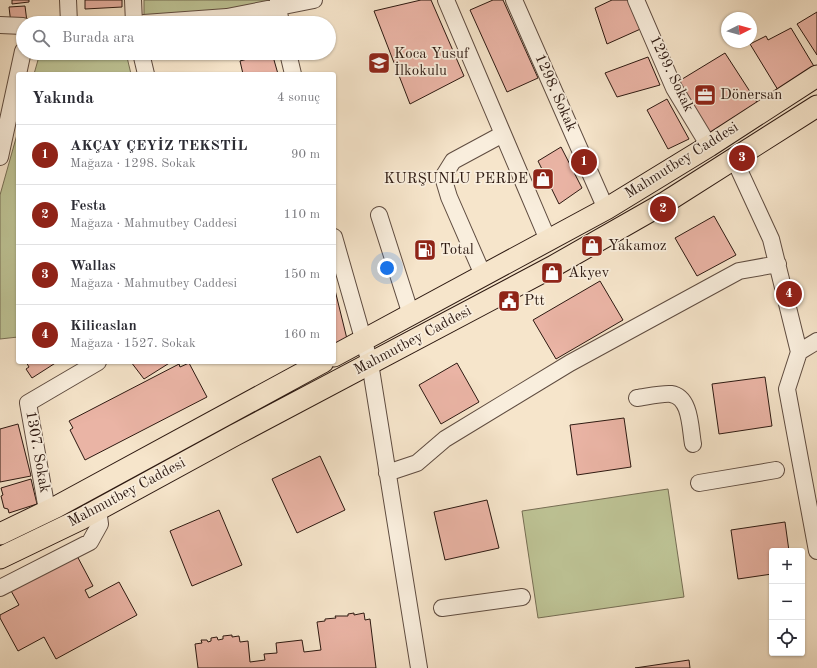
<!DOCTYPE html>
<html lang="tr">
<meta charset="utf-8">
<style>
:root{--surface:#fff;--page:#f2f2f3;--text:#2b2b33;--muted:#7c7c81;--line:#e1e1e2;--accent:#8f2418}
body{margin:0;font-family:"Old Standard TT",serif;background:var(--page);color:var(--text)}
.controls{position:absolute;right:12px;bottom:12px;display:grid;overflow:hidden;border-radius:4px;box-shadow:0 1px 3px #0004}
.controls button{width:36px;height:36px;display:grid;place-items:center;padding:0;border:0;border-bottom:1px solid var(--line);background:var(--surface);color:var(--text);font:20px sans-serif}
.compass{position:absolute;left:721px;top:12px;width:36px;height:36px;border-radius:50%;background:var(--surface);box-shadow:0 1px 3px #0004;rotate:84deg}
.you{position:absolute;left:387px;top:268px;width:14px;height:14px;margin:-10px;border:3px solid #fff;border-radius:50%;background:#1a73e8;box-shadow:0 0 0 6px #1a73e833}
.badge{display:grid;place-items:center;width:26px;height:26px;border-radius:50%;background:var(--accent);color:#fff;font-size:13px;font-weight:700}
.pin{position:absolute;translate:-50% -50%;border:2px solid #fff;box-shadow:0 1px 4px #0006}
.list{margin:0;padding:0;list-style:none}
h2{display:flex;justify-content:space-between;align-items:center;height:52px;margin:0;padding:0 16px;font-size:17px}
h2 small{font-size:13px;font-weight:400;color:var(--muted)}
.list li{display:grid;grid-template-columns:26px 1fr auto;gap:12px;align-items:center;box-sizing:border-box;height:60px;padding:0 16px;border-top:1px solid var(--line)}
.list b{display:block;font-size:15px;white-space:nowrap}
.list p{margin:0;font-size:13px;white-space:nowrap;color:var(--muted)}
.list em{font-size:13px;font-style:normal;color:var(--muted)}
.icon{flex:none;width:22px;height:22px;fill:none;stroke:currentColor;stroke-width:2;stroke-linecap:round;stroke-linejoin:round}
.map{position:relative;flex:none;width:817px;height:668px;overflow:hidden}
.search{position:absolute;background:var(--surface);box-shadow:0 1px 3px #0004;left:16px;top:16px;width:320px;height:44px;display:flex;align-items:center;gap:10px;box-sizing:border-box;padding:0 14px;border-radius:22px;color:var(--muted);font-size:15px}
.panel{position:absolute;background:var(--surface);box-shadow:0 1px 3px #0004;left:16px;top:72px;width:320px;height:292px;border-radius:4px}
.map>svg:first-child{display:block}
</style>
<div class="map">
<svg width="817" height="668" viewBox="0 0 817 668">
<rect width="100%" height="100%" fill="#f6e5cb"/>
<filter id="stains"><feTurbulence type="fractalNoise" baseFrequency=".005" numOctaves="4"/><feColorMatrix values="0 0 0 0 .2 0 0 0 0 .09 0 0 0 0 .02 0 0 0 .5 -.17"/></filter>
<radialGradient id="worn" r=".72"><stop offset=".6" stop-color="#630" stop-opacity="0"/><stop offset="1" stop-color="#630" stop-opacity=".3"/></radialGradient>
<path fill="#bec496" stroke="#766e54" d="M144,0H272V6L144,20Z
M40,53H126L131,74H34Z
M18,131V337L0,339V195Z
M668,489L684,597L538,618L522,511Z"/>
<path fill="#eab4a5" stroke="#2d1911" d="M12,0H29V2L12,4Z
M85,0H122V7L85,9Z
M421,0H431L464,76L410,104L374,11Z
M493,0H503L538,78L507,92L470,10Z
M612,0H633L645,27L607,44L595,8Z
M25,6L27,22L11,24L9,7Z
M817,12V55L797,24Z
M791,28L815,68L778,90L750,44L766,36L768,40Z
M269,53H272L278,74H243L240,61Z
M725,53L758,104L710,133L679,81Z
M648,57L660,85L617,97L605,73Z
M667,99L689,139L668,149L647,110Z
M561,147L582,188L559,204L538,161Z
M714,216L736,255L697,276L675,238Z
M600,281L623,320L556,359L533,320Z
M334,286L347,339L334,346Z
M26,362H57L32,378L26,369L29,367Z
M131,362H171L144,379Z
M189,363L207,397L85,460L70,430L73,428L69,421L179,364L180,367Z
M457,363L479,402L441,424L419,385Z
M765,377L772,426L719,434L712,384Z
M624,418L631,467L577,475L570,425Z
M18,424L31,476L0,482V429Z
M320,456L345,510L297,533L272,479Z
M31,479L37,504L9,513L8,509L4,508L1,496L3,495L1,488Z
M487,500L499,548L445,560L434,512Z
M219,510L242,565L192,586L170,531Z
M785,522L789,551H772V574L738,579L731,530Z
M76,554L93,586L85,590L89,598L119,582L137,615L56,659L44,637L18,651L0,618V615L19,605L10,589Z
M354,613V615L364,613L365,620L370,619L376,668H198L195,644L202,643L201,640H207L208,642L211,641V638L217,637L218,640L223,639V636L232,635V637L239,636L240,642L248,641L250,662L265,660L264,654L277,653L276,643L302,640L304,652L321,650L317,622L325,621V619L336,618L335,616H348V614Z
M689,660L690,668H635Z"/>
<g fill="none" stroke-linecap="round" stroke-linejoin="round">
<g stroke="#5f4c40" stroke-width="18">
<path id="minor" d="M68,0L69,23
M133,0L134,23
M278,0V7L281,23
M446,0L548,240
M514,0L606,209
M636,0L674,88L709,146
M144,23L227,17L314,0
M0,25L23,26
M141,53L146,74
M288,53L293,74
M18,74L23,51
M0,157L18,74
M734,159L771,239L799,352
M379,215L411,315
M334,237L370,363L419,668
M483,275L449,197L443,177L453,161L503,134
M799,352L787,389L817,551
M799,352L817,341
M637,398C645,397 663,393 671,394C691,397 690,428 693,444
M387,473L417,463L445,439L570,363L739,271L778,264
M699,483L776,470
M47,510L28,403L98,362
M0,588L90,542L100,524L98,509
M442,608L522,597"/>
</g>
<g stroke="#2d1911" stroke-width="23">
<path id="major" d="M334,356L606,209L709,146L817,76
M0,534L56,507L323,362
M0,558L81,519L235,435L552,267L666,202L817,106"/>
</g>
<use href="#minor" stroke="#f9eedd" stroke-width="16"/>
<use href="#major" stroke="#f6e5cb" stroke-width="21"/>
</g>
<defs>
<g id="school-square" transform="scale(1.15)"><rect x="-9" y="-9" width="18" height="18" rx="4" fill="#8f2418" stroke="#f9eedd"/><path d="M0-5L7-2L0 1L-7-2ZM-4 1L0 2.5L4 1V4Q0 6-4 4Z" fill="#fff"/></g>
<g id="office-square" transform="scale(1.15)"><rect x="-9" y="-9" width="18" height="18" rx="4" fill="#8f2418" stroke="#f9eedd"/><path d="M-6-3h4V-5.5h4V-3h4V5H-6ZM-1-4.5V-3h2v-1.5ZM-6 0V1H6V0Z" fill="#fff"/></g>
<g id="shop-square" transform="scale(1.15)"><rect x="-9" y="-9" width="18" height="18" rx="4" fill="#8f2418" stroke="#f9eedd"/><path d="M-5-2.5h2.3a2.7 3.5 0 0 1 5.4 0H5L5.5 6h-11ZM-1.5-2.5h3a1.5 2.3 0 0 0-3 0Z" fill="#fff"/></g>
<g id="fuel-square" transform="scale(1.15)"><rect x="-9" y="-9" width="18" height="18" rx="4" fill="#8f2418" stroke="#f9eedd"/><path d="M-5.5-6h7V0h2V4h1.3V-2.5L3-4.5l.8-.8L6-3V5H2.5V1h-1V6h-7ZM-4.2-4.7v3.2H.2V-4.7Z" fill="#fff"/></g>
<g id="civic-square" transform="scale(1.15)"><rect x="-9" y="-9" width="18" height="18" rx="4" fill="#8f2418" stroke="#f9eedd"/><path d="M-.6-6.5H3V-4.5H.6V-3L4-1V1h2V6H-6V1h2V-1L-.6-3ZM-1.2 2.5V6h2.4V2.5Z" fill="#fff"/></g>
</defs>
<g fill-rule="evenodd">
<use href="#school-square" x="379" y="63"/>
<use href="#office-square" x="705" y="95"/>
<use href="#shop-square" x="543" y="179"/>
<use href="#shop-square" x="592" y="246"/>
<use href="#fuel-square" x="425" y="250"/>
<use href="#shop-square" x="552" y="273"/>
<use href="#civic-square" x="509" y="301"/>
</g>
<g text-anchor="middle" dominant-baseline="central" stroke-width="3.5" stroke-linejoin="round" paint-order="stroke">
<g font-size="15" fill="#2d1911" stroke="#f9eedd" text-anchor="start">
<text x="394" y="54">Koca Yusuf<tspan x="394" dy="17">İlkokulu</tspan></text>
<text x="720" y="95">Dönersan</text>
<text x="528" y="179" text-anchor="end">KURŞUNLU PERDE</text>
<text x="608" y="246">Yakamoz</text>
<text x="440" y="250">Total</text>
<text x="568" y="273">Akyev</text>
<text x="524" y="301">Ptt</text>
</g>
<g font-size="15" fill="#2d1911" stroke="#f9eedd">
<text transform="translate(671 74) rotate(64)">1299. Sokak</text>
<text transform="translate(555 93) rotate(66)">1298. Sokak</text>
<text transform="translate(682 161) rotate(-32)">Mahmutbey Caddesi</text>
<text transform="translate(413 341) rotate(-28)">Mahmutbey Caddesi</text>
<text transform="translate(37 452) rotate(80)">1307. Sokak</text>
<text transform="translate(127 493) rotate(-28)">Mahmutbey Caddesi</text>
</g>
</g>
<rect width="100%" height="100%" filter="url(#stains)"/>
<rect width="100%" height="100%" fill="url(#worn)"/>
</svg>
<div class="controls">
<button>+</button>
<button>−</button>
<button><svg class="icon" aria-label="locate" viewBox="0 0 24 24"><circle cx="12" cy="12" r="6"/><path d="M12 2v4M12 18v4M2 12h4M18 12h4"/></svg></button>
</div>
<svg class="compass" viewBox="-18 -18 36 36"><path d="M0-13l5 13h-10z" fill="#e53935"/><path d="M0 13l5-13h-10z" fill="#7c7c81"/></svg>
<div class="you"></div>
<div class="pin badge" style="left:584px;top:162px">1</div>
<div class="pin badge" style="left:663px;top:209px">2</div>
<div class="pin badge" style="left:742px;top:158px">3</div>
<div class="pin badge" style="left:789px;top:294px">4</div>
<div class="search"><svg class="icon" aria-label="search" viewBox="0 0 24 24"><circle cx="10" cy="10" r="6"/><path d="M15 15l6 6"/></svg>Burada ara</div>
<section class="panel">
<h2>Yakında<small>4 sonuç</small></h2>
<ul class="list">
<li><span class="badge">1</span><div><b>AKÇAY ÇEYİZ TEKSTİL</b><p>Mağaza · 1298. Sokak</p></div><em>90 m</em></li>
<li><span class="badge">2</span><div><b>Festa</b><p>Mağaza · Mahmutbey Caddesi</p></div><em>110 m</em></li>
<li><span class="badge">3</span><div><b>Wallas</b><p>Mağaza · Mahmutbey Caddesi</p></div><em>150 m</em></li>
<li><span class="badge">4</span><div><b>Kilicaslan</b><p>Mağaza · 1527. Sokak</p></div><em>160 m</em></li>
</ul>
</section>
</div>
